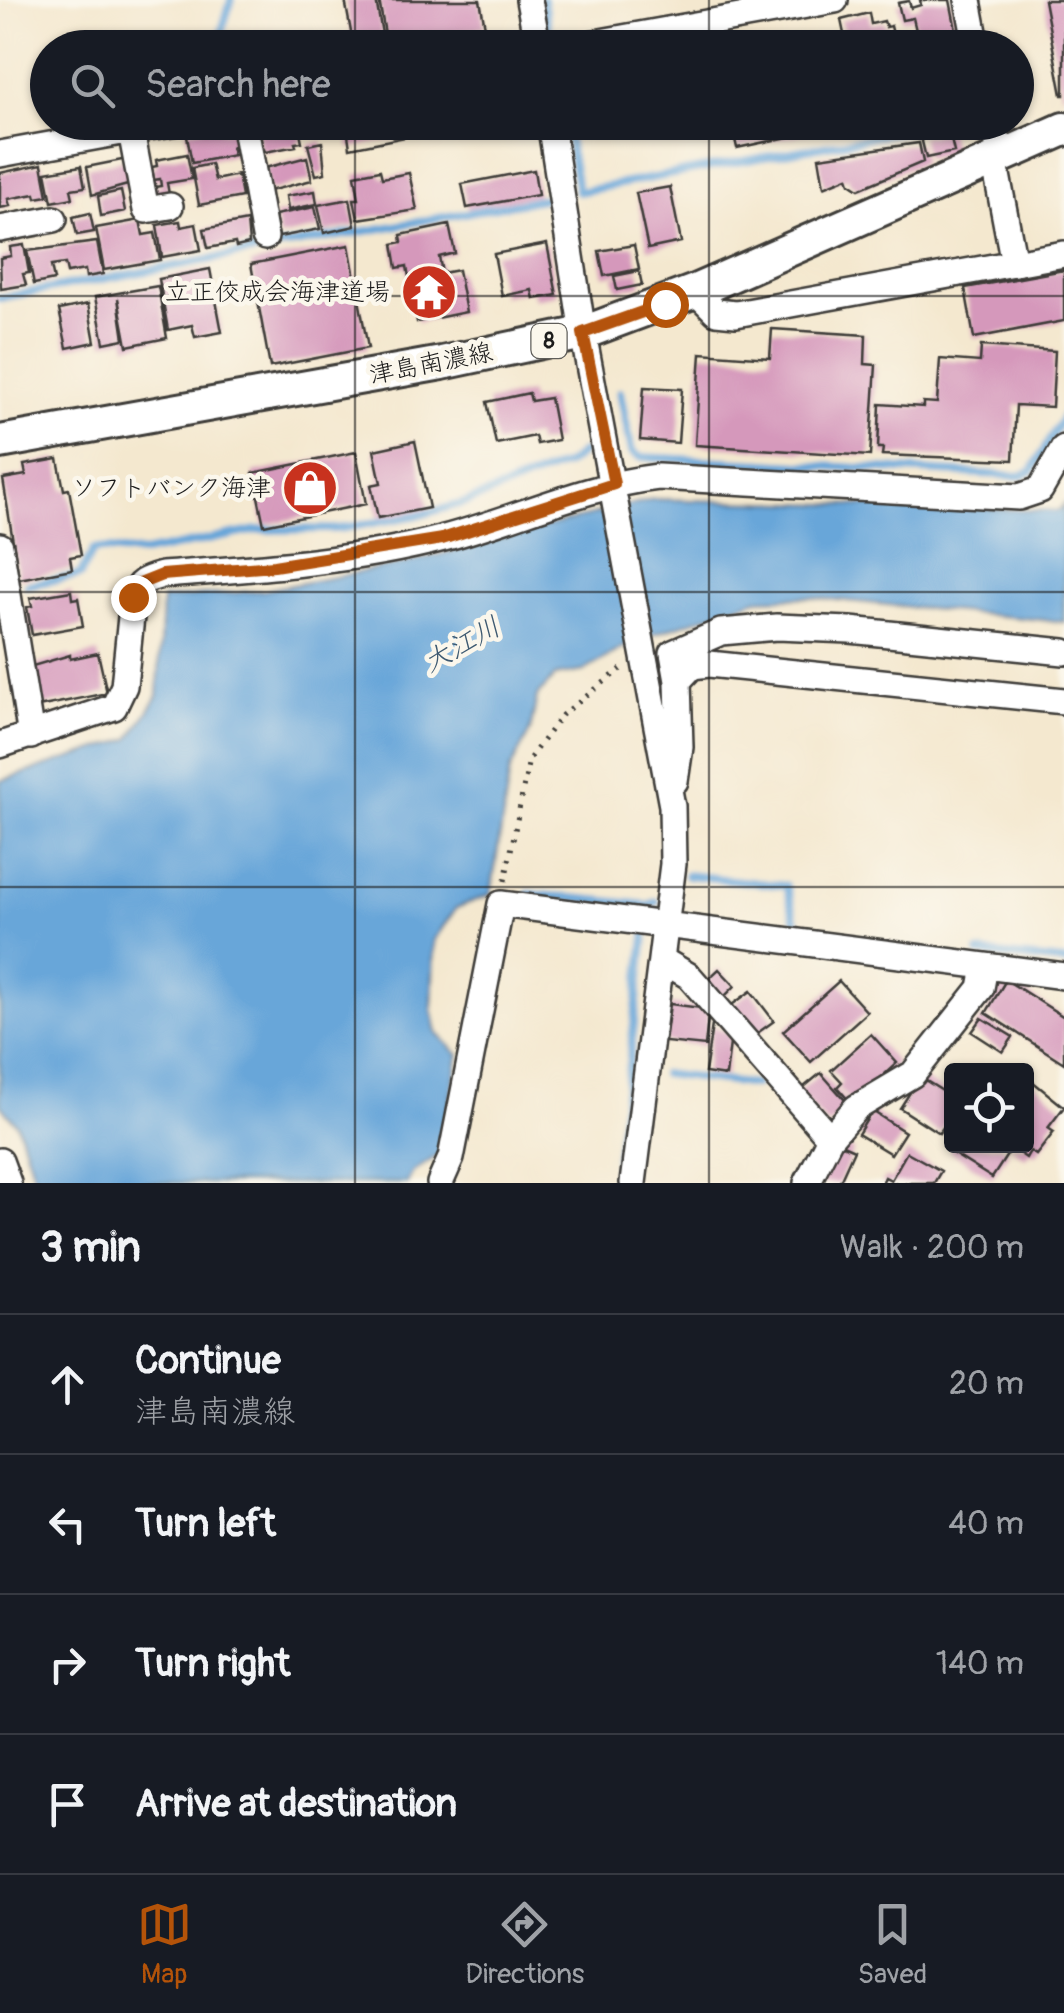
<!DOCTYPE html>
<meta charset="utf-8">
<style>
:root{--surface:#171b24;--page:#20242c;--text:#f1f3f6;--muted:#9ea1a6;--line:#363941;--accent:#b45309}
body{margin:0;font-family:Pangolin,"Klee One",sans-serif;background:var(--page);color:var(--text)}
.controls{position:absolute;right:30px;bottom:30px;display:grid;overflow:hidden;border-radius:10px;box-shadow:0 2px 8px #0004}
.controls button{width:90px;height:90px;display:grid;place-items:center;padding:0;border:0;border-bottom:2px solid var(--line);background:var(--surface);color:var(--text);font:50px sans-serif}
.stop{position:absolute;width:30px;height:30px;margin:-22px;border:8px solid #b45309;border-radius:50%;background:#fff}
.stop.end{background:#b45309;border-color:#fff;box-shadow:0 2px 10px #0008}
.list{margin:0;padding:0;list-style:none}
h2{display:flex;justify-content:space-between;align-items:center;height:130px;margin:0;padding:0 40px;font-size:42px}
h2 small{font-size:32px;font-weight:400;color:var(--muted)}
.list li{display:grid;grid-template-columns:65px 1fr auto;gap:30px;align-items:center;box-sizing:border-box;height:140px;padding:0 40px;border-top:2px solid var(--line)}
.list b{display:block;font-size:38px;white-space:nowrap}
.list p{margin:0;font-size:32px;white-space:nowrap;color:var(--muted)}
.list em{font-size:32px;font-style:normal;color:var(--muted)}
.icon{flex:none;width:55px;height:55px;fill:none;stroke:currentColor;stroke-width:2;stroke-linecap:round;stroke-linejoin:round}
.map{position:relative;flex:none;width:1064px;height:1183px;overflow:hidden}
.search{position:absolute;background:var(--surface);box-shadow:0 2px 8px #0004;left:30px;right:30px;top:30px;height:110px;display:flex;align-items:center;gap:25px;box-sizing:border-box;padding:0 35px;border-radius:55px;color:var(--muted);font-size:38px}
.sheet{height:690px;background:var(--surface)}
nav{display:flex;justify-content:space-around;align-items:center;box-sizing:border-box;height:140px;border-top:2px solid var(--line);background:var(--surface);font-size:28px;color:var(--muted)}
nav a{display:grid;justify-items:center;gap:5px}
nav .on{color:var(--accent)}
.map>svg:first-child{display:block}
</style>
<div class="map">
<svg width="1064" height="1183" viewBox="0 0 1064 1183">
<rect width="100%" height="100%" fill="#fbf7ec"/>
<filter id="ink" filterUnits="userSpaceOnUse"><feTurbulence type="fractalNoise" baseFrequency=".01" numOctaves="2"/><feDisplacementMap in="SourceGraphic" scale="20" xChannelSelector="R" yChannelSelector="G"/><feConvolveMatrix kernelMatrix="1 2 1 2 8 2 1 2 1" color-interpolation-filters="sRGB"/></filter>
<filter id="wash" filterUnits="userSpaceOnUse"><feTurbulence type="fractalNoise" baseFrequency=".0048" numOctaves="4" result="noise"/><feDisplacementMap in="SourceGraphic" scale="40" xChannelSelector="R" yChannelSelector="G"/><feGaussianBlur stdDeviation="2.25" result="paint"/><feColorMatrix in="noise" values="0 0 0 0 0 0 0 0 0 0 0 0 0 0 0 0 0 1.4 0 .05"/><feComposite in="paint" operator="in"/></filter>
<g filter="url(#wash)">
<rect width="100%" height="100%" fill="#f4e8cf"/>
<path fill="#67a6d9" stroke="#42617a" stroke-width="2.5" d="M653,499L1058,511L1064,504V622L806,597L757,599L636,640L584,671L555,676L537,697L530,731L510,770L491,894L456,908L434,940L432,1009L437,1033L459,1055L440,1154L413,1172L407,1183H36L17,1124L0,1105V781L130,739L158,696L162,599L265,590L399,565Z"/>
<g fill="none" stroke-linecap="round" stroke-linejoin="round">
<path stroke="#67a6d9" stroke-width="8" d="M543,0L550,40
M218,44L231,0
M565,122L578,192L951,122
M0,298L552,197
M620,392L632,452L640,457L1020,476L1032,471L1064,415
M27,585L80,575L94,549L144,553L257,530L338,529L424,514L467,502L569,463L583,452
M687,875L786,886L799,932L806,933
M528,894L648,905L656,902
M979,953L1064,962
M663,1074L755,1085
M614,1183L646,929"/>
</g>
<g id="blocks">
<path fill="#d598bb" d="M345,0H376L384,45L354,48Z
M379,0H480L485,27L387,45Z
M920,0H950L956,30L918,39L913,18L902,20L898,3L909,1L911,8L921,5Z
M1044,0H1064V95H1062Z
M869,13L871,24L884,21L886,27L891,26L895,43L889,44L890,48H847L841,20Z
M204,122H211L212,127L220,126L221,132L239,128L242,146L232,147L234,155L192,163L186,131L205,128Z
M298,122L302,142L295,143L296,146L265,152L264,149L260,150L256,129Z
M346,122H448L451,136L431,139L430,132L350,148Z
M453,122H500L501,128L456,136Z
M731,122H810L812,132L737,148Z
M949,131L954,152L926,158L921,137Z
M322,142L325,173L316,175L308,145Z
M919,143L923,162L859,189L850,183L848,177L824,187L819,157Z
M187,154L192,179L167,183L169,194L152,197L149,178L153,177L155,187L161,186L160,179L154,180L152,167L157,166L156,160Z
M307,157L312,180L269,191L265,168Z
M127,159L131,184L92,195L87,167Z
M42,164L48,196L36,198L35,194L8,199L10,206L0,208V173Z
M211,164L215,180L238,175L242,197L199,205L192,168Z
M81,166L85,187L71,189L73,198L52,202L46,172Z
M380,170L382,178L409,173L417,210L358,219L354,199H359L355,175Z
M534,170L538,195L467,208L462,184Z
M670,187L681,242L648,249L636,193Z
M121,191L125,211L101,216L98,196Z
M315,191L317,204L288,210L286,196Z
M350,199L355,226L324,233L318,205Z
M315,207L320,229L279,237L275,215Z
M90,213L94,232L77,235L73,217Z
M140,220L143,235L155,233L160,260L104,270L96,228Z
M180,221L181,227L196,224L201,250L162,257L157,225Z
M247,221L249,244L236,247L235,243L208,248L204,229Z
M449,225L455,253L439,257L442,273L458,270L466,312L417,322L407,266L397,268L393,244L402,242L401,235Z
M97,242L103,274L86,277L85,270L67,273L65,264L51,266L54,280L34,284L27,251Z
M547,244L557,295L534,299L532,290L502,296L494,254Z
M24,245L29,273L23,274L26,285L1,289L0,258L11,256L10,247Z
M349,245L368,348L270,367L251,264Z
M634,245L639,269L604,276L599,251Z
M210,269L222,332L195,337L192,325L168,330L159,279Z
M1064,270V321L974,338L965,288Z
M639,271L642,285L617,290L614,276Z
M158,286L167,338L127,346L118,298L124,339L104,343L95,297Z
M88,304L95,342L67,348L59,310Z
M772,329L866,335L865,364L876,365L870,456L695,445L701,353L770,358Z
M981,346L1055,351L1052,407L1016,405L1013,460L882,455L883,448H878L880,404L923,407V402L937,403L940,359L980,362Z
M644,387L682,389L678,443L640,440Z
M529,393L531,401L550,398L558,440L537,444L535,436L496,444L487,402Z
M415,441L429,508L378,518L371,485L381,483L374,450Z
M356,452L366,504L264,525L253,473Z
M58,459L64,490L69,489L81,555L70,557L72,569L19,579L3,479L26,475L24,465Z
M71,591L72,599L78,598L83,626L32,635L27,607L32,606L30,598Z
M98,653L107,693L38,707L29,667L70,655V659Z
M719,969L735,986L722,999L705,982Z
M1006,980L1064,1017V1063L986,1013Z
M839,981L867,1012L811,1062L783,1031Z
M751,991L774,1021L752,1037L729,1007Z
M670,1004L709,1009L705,1046L665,1042Z
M982,1018L1013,1037L1003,1052L972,1032Z
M712,1025L731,1035L726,1076L705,1073Z
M871,1034L897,1063L852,1104L837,1087L842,1082L831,1070Z
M821,1073L850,1106L828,1126L798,1092Z
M920,1077L952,1097V1115L939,1133L900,1108Z
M1032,1081L1064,1107L1048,1128L1054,1132L1036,1155L1030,1151L1026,1158L1009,1146H1026V1088Z
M872,1111L905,1132L891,1154L858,1134Z
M836,1142L854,1150L839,1183H818Z
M952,1146H1000L1009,1152L992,1178L949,1151Z
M907,1152L941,1171L934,1183H882L885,1177L891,1180Z"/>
</g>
</g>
<g filter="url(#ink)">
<use href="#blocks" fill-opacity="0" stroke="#3c3b37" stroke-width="2.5"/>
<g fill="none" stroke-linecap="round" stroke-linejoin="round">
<g stroke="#3c3b37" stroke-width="30">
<path id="minor" d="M529,0L538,48
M968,0L977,48
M567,48L835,0
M244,122L265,237
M550,122L583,333L672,806L673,864L633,1183
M991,122L1002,156
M131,131L146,210L170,206
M0,154L177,122
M994,159L1014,263
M0,229L54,219
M695,291L716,312L736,314L1064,254
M0,546L31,736
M678,681L673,653L721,632L777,627L850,630L1064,652
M0,745L114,707L124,686L133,597C138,581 147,579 162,575C256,568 353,562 444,538C516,519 583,486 658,477L1019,497L1040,490L1064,448
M675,781L680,747L678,681L692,666L709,664L1064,701
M662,960L689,976L830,1138
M0,1161L8,1183
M440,1183L451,1158L501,904L1064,976
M807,1183L830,1138L856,1108L913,1074L981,988L985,967"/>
</g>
<g stroke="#3c3b37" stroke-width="38">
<path id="major" d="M0,442L442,363L583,333L695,291L1064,129"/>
</g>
<path stroke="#3c3b37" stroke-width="5" stroke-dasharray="2.5 8" stroke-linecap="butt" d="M505,881L529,759L562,715L621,669"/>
<use href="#minor" stroke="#fff" stroke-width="25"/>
<use href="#major" stroke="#fff" stroke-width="32"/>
</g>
</g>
<g fill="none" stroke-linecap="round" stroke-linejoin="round" filter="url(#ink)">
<path stroke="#b45309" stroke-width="12" d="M133,597L137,585L162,575L274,566L442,539L614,484L583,333L665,304"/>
</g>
<path fill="none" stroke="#1c1c1c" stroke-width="2.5" stroke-opacity="0.55" d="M355,0V48M709,0V48M355,122V1183M709,122V1183M0,296H1064M0,592H1064M0,887H1064"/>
<defs>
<g id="temple-disc" transform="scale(2.875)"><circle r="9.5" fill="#c8321e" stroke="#fbf7ec"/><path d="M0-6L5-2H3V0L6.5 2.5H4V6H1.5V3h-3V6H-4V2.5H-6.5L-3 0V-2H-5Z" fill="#fff"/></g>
<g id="shop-disc" transform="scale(2.875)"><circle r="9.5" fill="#c8321e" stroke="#fbf7ec"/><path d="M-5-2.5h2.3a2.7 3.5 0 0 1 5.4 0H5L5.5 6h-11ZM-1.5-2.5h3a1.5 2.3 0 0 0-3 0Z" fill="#fff"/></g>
</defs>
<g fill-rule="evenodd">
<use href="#temple-disc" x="429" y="292"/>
<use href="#shop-disc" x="310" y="488"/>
</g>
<g text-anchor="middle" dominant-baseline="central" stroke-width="9" stroke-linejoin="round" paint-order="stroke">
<rect fill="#fbf7ec" stroke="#5f5e5a" stroke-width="2.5" x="531.5" y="324" width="35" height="34" rx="8"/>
<g font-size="22" font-weight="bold" fill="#1c1c1c">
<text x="549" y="341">8</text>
</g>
<g font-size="25" fill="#1c1c1c" stroke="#fbf7ec" text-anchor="end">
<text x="390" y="292">立正佼成会海津道場</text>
<text x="271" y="488">ソフトバンク海津</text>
</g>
<g font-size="25" fill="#1c1c1c" stroke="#fbf7ec">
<text transform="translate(431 364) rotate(-11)">津島南濃線</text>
</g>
<g font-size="28" font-style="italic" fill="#3e5a71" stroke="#fbf7ec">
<text transform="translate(462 645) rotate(-29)">大江川</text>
</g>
</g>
</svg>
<div class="controls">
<button><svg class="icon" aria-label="locate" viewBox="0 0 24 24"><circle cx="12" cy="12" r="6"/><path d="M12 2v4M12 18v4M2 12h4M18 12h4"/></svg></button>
</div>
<div class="stop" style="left:665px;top:304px"></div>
<div class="stop end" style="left:133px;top:597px"></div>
<div class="search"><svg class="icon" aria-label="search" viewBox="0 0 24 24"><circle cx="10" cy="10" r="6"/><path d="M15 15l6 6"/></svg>Search here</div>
</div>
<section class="sheet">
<h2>3 min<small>Walk · 200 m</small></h2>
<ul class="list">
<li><svg class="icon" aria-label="ahead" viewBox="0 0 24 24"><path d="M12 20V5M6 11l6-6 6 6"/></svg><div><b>Continue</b><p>津島南濃線</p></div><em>20 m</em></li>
<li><svg class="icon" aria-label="left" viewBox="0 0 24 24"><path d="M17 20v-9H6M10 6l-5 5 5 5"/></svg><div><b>Turn left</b></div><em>40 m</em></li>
<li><svg class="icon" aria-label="right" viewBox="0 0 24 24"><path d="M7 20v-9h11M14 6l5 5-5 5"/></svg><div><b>Turn right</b></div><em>140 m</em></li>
<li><svg class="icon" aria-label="arrive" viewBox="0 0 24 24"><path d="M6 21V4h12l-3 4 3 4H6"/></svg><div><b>Arrive at destination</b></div></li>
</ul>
</section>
<nav>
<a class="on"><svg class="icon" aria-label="map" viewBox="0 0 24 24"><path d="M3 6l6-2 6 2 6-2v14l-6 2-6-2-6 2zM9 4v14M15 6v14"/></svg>Map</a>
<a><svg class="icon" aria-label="directions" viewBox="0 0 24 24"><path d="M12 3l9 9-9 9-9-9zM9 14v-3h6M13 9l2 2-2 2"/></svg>Directions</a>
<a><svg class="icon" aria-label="saved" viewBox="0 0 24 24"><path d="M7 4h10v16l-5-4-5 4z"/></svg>Saved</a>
</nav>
